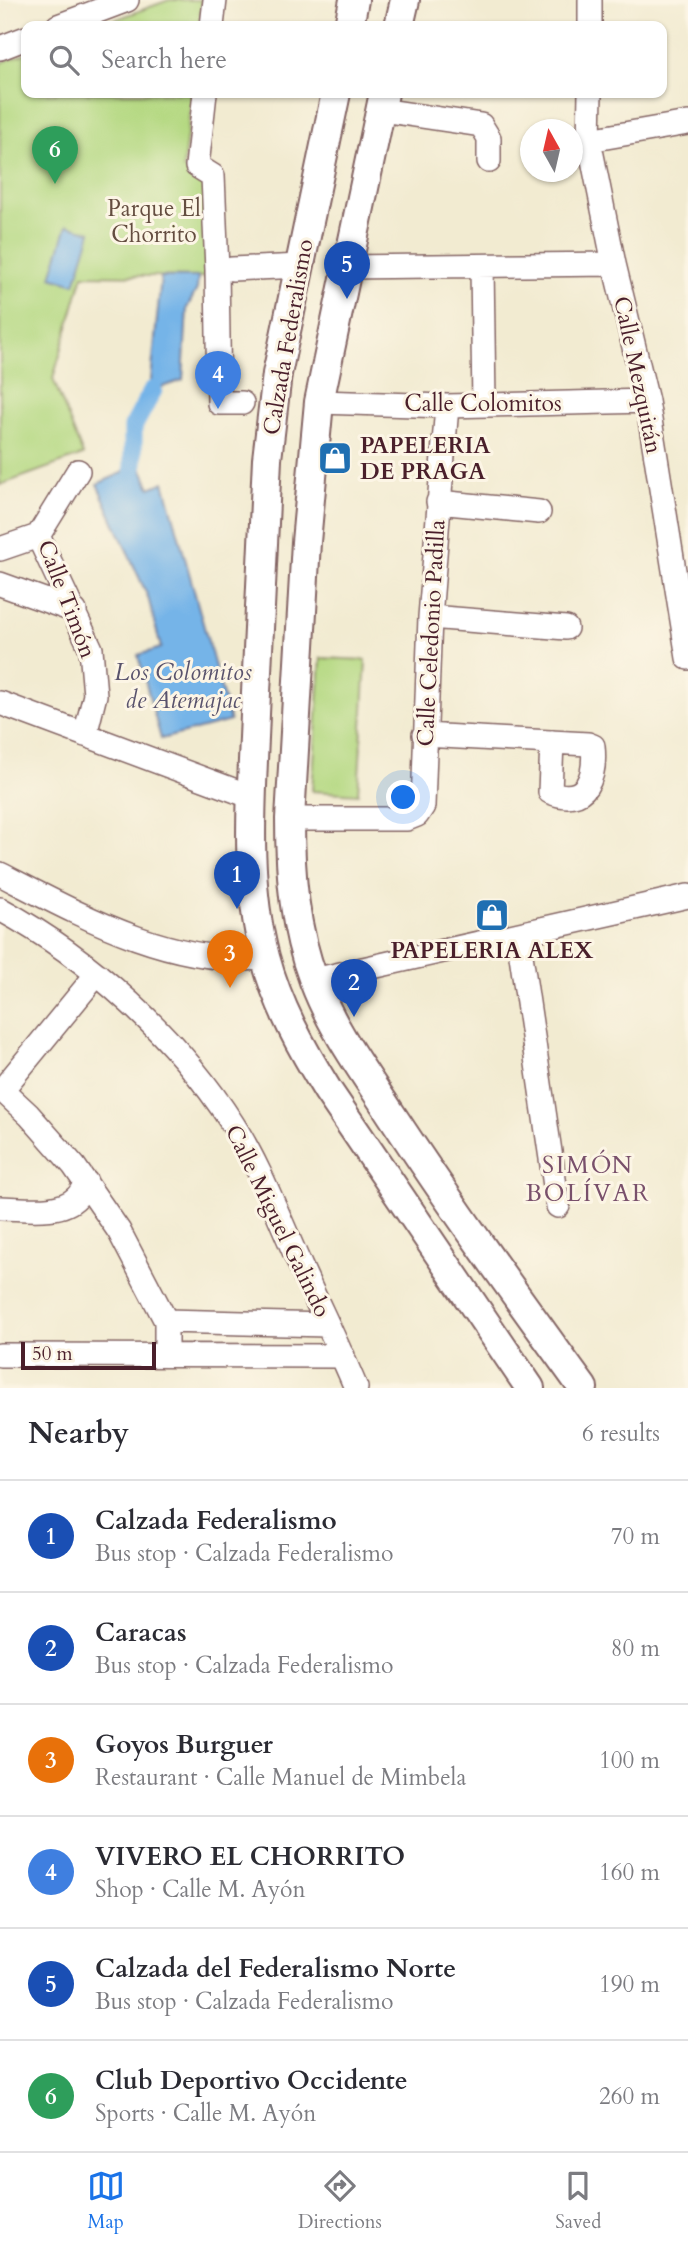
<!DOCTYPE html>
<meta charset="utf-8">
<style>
:root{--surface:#fff;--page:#f7f7f7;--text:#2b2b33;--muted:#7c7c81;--line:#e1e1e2;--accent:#1a73e8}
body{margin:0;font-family:Cardo,serif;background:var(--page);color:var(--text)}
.compass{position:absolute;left:520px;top:119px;width:63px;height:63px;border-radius:50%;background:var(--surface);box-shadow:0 2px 5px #0004;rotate:352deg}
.scale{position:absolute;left:21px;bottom:18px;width:135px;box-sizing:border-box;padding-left:7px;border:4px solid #4a1f2b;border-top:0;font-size:19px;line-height:24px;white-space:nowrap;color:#4a1f2b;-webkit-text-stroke:5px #fcf5e5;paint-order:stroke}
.you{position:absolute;left:404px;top:798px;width:24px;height:24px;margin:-18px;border:5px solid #fff;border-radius:50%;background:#1a73e8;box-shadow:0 0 0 10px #1a73e833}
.badge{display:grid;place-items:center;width:46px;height:46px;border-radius:50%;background:var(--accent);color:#fff;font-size:23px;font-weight:700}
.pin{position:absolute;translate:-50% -58px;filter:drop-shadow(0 2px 4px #0008)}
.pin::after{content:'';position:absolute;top:37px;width:24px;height:21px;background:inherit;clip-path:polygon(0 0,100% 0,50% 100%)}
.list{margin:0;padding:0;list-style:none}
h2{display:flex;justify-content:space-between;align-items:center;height:91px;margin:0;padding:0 28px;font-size:30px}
h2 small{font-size:23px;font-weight:400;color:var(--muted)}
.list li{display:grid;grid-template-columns:46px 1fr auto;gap:21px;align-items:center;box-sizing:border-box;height:112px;padding:0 28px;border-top:2px solid var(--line)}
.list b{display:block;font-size:26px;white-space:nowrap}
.list p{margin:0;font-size:23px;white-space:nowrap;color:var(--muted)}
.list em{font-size:23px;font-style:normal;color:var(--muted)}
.icon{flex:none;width:38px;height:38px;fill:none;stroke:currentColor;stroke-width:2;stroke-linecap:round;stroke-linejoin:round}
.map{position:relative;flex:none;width:688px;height:1388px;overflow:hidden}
.search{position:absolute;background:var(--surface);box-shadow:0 2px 5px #0004;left:21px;right:21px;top:21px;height:77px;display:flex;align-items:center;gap:18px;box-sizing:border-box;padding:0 24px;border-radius:14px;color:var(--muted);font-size:26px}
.sheet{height:763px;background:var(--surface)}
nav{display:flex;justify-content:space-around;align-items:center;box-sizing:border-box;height:98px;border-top:2px solid var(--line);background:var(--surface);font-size:19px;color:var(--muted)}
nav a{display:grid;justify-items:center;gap:4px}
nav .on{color:var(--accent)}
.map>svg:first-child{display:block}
</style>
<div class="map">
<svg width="688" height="1388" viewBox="0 0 688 1388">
<rect width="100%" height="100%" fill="#fcf5e5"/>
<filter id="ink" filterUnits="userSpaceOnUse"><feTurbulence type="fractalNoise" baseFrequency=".0143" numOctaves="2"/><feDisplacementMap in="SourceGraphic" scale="14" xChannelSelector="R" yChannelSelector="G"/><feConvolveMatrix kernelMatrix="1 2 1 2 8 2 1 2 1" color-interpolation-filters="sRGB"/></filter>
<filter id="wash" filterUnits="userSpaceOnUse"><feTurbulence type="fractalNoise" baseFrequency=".00686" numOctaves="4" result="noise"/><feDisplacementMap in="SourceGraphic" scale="28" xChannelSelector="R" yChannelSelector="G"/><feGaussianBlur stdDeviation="1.57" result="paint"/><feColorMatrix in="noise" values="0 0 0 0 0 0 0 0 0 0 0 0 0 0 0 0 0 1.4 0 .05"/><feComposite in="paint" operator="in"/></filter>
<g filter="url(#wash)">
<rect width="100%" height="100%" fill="#f2ebd1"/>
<path fill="#b3d880" stroke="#7e7c56" stroke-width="2" d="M169,0H202L199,26H98Z
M26,53V93H192L183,168L207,184L211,277L83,275L53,379L83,455L0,485V63Z
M321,658L366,660L358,794L312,791Z"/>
<path fill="#74b4e8" stroke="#5f6a8a" stroke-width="2" d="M67,225L91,232L75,284L51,277Z
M161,277H198L197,289L187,308L183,380L153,390H150Z
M140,465L150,488L164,482L230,721L161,739L138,655L161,648L148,597L97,484Z"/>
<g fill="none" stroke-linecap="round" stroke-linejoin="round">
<path stroke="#74b4e8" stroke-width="19" d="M133,468V427L153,390"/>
</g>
</g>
<g filter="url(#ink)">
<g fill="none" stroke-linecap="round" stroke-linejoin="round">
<g stroke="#856665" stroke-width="26">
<path id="minor" d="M58,26L127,0
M212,26L215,0
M590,26V0
M0,48L26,38
M205,93L197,166L213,176L217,270L219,403H242
M590,93L589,140L614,264L647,401L688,658
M381,110L481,125L489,138V161
M589,140L688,123
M346,267L614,264
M482,267L484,404
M232,269L301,266
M319,402L447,406L647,401
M438,502L539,512
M38,536L91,649L95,695L85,735
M38,536L78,471
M0,549L38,536
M0,584L75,611
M430,617L566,628
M0,703L252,797
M424,735L588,744L593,746C596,776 587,807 550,792L552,742
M290,819H407L417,815L423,806L430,617L447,406
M0,874C82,916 169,965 265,958
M0,909C90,958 177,1037 232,1123C261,1168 279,1219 301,1267C319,1307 339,1347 356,1388
M518,935L558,1206
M314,980L688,896
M0,1088L29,1115L74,1166L119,1231L166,1321V1355
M2,1090L97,974
M0,1208C23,1208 60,1215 77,1197C81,1193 84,1186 86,1182
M166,1321L327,1325
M0,1355L343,1356"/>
</g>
<g stroke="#856665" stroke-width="32">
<path id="major" d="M349,26L354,0
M399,26L405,0
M336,93L277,374L267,459C263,544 259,629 255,714C252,796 244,877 265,957C278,1006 302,1049 328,1091L530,1388
M384,93L319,402L306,542L290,819C290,875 294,928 314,981C332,1029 363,1071 391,1114C452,1207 517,1297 583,1388"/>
</g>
<use href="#minor" stroke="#fff" stroke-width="23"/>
<use href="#major" stroke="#fff" stroke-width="28"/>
</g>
</g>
<defs>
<g id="shop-square" transform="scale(1.75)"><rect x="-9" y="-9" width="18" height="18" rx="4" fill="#1f6fb2" stroke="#fcf5e5"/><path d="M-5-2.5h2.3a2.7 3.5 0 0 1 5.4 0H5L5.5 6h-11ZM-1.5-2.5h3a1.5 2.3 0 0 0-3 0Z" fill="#fff"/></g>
</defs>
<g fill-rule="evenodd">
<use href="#shop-square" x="335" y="458"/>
<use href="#shop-square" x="492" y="915"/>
</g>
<g text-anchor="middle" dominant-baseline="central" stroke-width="6" stroke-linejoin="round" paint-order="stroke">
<g font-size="23" fill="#644d40" stroke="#fcf5e5">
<text x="154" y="208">Parque El<tspan x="154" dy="26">Chorrito</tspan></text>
</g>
<g font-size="23" fill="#4a1f2b" stroke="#fcf5e5">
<text transform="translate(288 337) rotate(-80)">Calzada Federalismo</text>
<text transform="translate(638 375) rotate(78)">Calle Mezquitán</text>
<text x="483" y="403">Calle Colomitos</text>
<text transform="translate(67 599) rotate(69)">Calle Timón</text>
<text transform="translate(431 633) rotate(-87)">Calle Celedonio Padilla</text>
<text transform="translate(278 1221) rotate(64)">Calle Miguel Galindo</text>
</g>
<g font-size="23" font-weight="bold" fill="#4a1f2b" stroke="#fcf5e5" text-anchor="start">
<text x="360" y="445">PAPELERIA<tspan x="360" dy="26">DE PRAGA</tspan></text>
<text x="492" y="950" text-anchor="middle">PAPELERIA ALEX</text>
</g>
<g font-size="24" font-style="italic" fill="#59536d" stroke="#fcf5e5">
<text x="183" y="672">Los Colomitos<tspan x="183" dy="28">de Atemajac</tspan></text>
</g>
<g font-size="24" letter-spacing="2" fill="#79506b" stroke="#fcf5e5">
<text x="588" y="1165">SIMÓN<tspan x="588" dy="28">BOLÍVAR</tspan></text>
</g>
</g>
</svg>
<svg class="compass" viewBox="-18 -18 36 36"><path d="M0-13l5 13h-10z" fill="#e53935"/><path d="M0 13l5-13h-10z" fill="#7c7c81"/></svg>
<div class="scale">50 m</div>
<div class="you"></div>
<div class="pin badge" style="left:237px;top:909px;background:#1a4fb4">1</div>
<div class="pin badge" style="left:354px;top:1017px;background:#1a4fb4">2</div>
<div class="pin badge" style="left:230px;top:988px;background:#e8710a">3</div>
<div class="pin badge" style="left:218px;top:409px;background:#3f7fe0">4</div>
<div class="pin badge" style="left:347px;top:299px;background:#1a4fb4">5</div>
<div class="pin badge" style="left:55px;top:184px;background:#2e9e5b">6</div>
<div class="search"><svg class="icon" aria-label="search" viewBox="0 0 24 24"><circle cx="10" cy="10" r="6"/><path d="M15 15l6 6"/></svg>Search here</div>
</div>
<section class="sheet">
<h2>Nearby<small>6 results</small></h2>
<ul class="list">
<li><span class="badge" style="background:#1a4fb4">1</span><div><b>Calzada Federalismo</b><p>Bus stop · Calzada Federalismo</p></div><em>70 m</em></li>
<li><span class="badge" style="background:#1a4fb4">2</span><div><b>Caracas</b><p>Bus stop · Calzada Federalismo</p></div><em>80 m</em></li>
<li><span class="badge" style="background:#e8710a">3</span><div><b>Goyos Burguer</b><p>Restaurant · Calle Manuel de Mimbela</p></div><em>100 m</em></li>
<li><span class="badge" style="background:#3f7fe0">4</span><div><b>VIVERO EL CHORRITO</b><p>Shop · Calle M. Ayón</p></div><em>160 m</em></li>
<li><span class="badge" style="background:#1a4fb4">5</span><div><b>Calzada del Federalismo Norte</b><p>Bus stop · Calzada Federalismo</p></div><em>190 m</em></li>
<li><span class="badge" style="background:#2e9e5b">6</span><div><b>Club Deportivo Occidente</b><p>Sports · Calle M. Ayón</p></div><em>260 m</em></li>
</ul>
</section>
<nav>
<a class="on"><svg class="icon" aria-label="map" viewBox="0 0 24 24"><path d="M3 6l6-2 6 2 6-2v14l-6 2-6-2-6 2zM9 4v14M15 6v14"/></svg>Map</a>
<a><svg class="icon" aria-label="directions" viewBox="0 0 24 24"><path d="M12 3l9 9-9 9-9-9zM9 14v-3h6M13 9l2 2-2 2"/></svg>Directions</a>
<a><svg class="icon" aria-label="saved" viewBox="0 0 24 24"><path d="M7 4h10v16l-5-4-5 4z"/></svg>Saved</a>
</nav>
